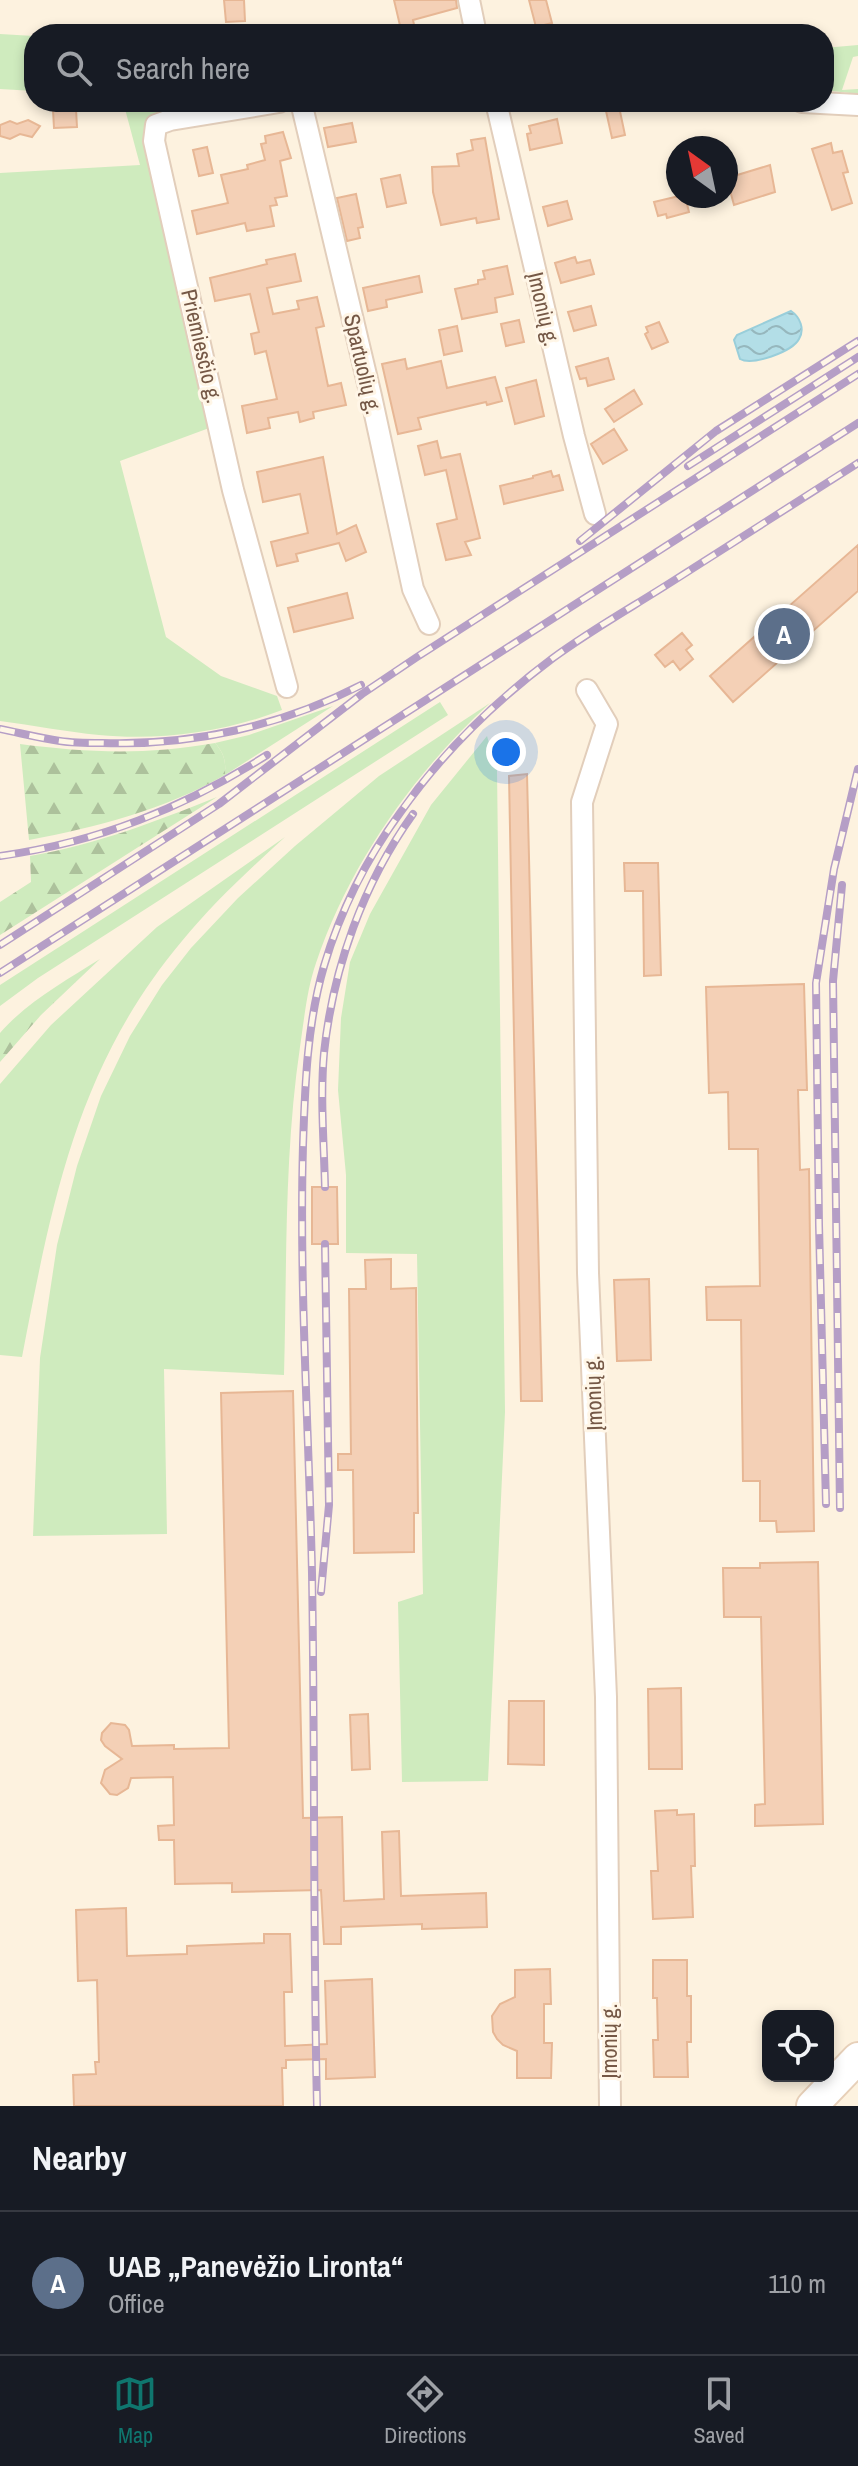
<!DOCTYPE html>
<meta charset="utf-8">
<style>
:root{--surface:#171b24;--page:#242831;--text:#f1f3f6;--muted:#9ea1a6;--line:#363941;--accent:#0f766e}
body{margin:0;font-family:"Archivo Narrow",sans-serif;background:var(--page);color:var(--text)}
.controls{position:absolute;right:24px;bottom:24px;display:grid;overflow:hidden;border-radius:16px;box-shadow:0 4px 12px #0003}
.controls button{width:72px;height:72px;display:grid;place-items:center;padding:0;border:0;border-bottom:2px solid var(--line);background:var(--surface);color:var(--text);font:40px sans-serif}
.compass{position:absolute;left:666px;top:136px;width:72px;height:72px;border-radius:50%;background:var(--surface);box-shadow:0 4px 12px #0003;rotate:327deg}
.you{position:absolute;left:506px;top:752px;width:28px;height:28px;margin:-20px;border:6px solid #fff;border-radius:50%;background:#1a73e8;box-shadow:0 0 0 12px #1a73e833}
.badge{display:grid;place-items:center;width:52px;height:52px;border-radius:50%;background:var(--accent);color:#fff;font-size:26px;font-weight:700}
.pin{position:absolute;translate:-50% -50%;border:4px solid #fff;box-shadow:0 2px 8px #0006}
.list{margin:0;padding:0;list-style:none}
h2{display:flex;justify-content:space-between;align-items:center;height:104px;margin:0;padding:0 32px;font-size:34px}
h2 small{font-size:26px;font-weight:400;color:var(--muted)}
.list li{display:grid;grid-template-columns:52px 1fr auto;gap:24px;align-items:center;box-sizing:border-box;height:144px;padding:0 32px;border-top:2px solid var(--line)}
.list b{display:block;font-size:30px;white-space:nowrap}
.list p{margin:0;font-size:26px;white-space:nowrap;color:var(--muted)}
.list em{font-size:26px;font-style:normal;color:var(--muted)}
.icon{flex:none;width:44px;height:44px;fill:none;stroke:currentColor;stroke-width:2;stroke-linecap:round;stroke-linejoin:round}
.map{position:relative;flex:none;width:858px;height:2106px;overflow:hidden}
.search{position:absolute;background:var(--surface);box-shadow:0 4px 12px #0003;left:24px;right:24px;top:24px;height:88px;display:flex;align-items:center;gap:20px;box-sizing:border-box;padding:0 28px;border-radius:32px;color:var(--muted);font-size:30px}
.sheet{height:248px;background:var(--surface)}
nav{display:flex;justify-content:space-around;align-items:center;box-sizing:border-box;height:112px;border-top:2px solid var(--line);background:var(--surface);font-size:22px;color:var(--muted)}
nav a{display:grid;justify-items:center;gap:4px}
nav .on{color:var(--accent)}
.map>svg:first-child{display:block}
</style>
<div class="map">
<svg width="858" height="2106" viewBox="0 0 858 2106">
<defs>
<pattern id="forest-firs" width="22" height="20" patternUnits="userSpaceOnUse" patternTransform="scale(2)"><rect width="22" height="20" fill="#cfebbe"/><path d="M5 1l3.5 6h-7zM16 11l3.5 6h-7z" fill="#adc19c"/></pattern>
<pattern id="water-waves" width="16" height="10" patternUnits="userSpaceOnUse" patternTransform="scale(2)"><rect width="16" height="10" fill="#b3dee7"/><path d="M0 5q4-4 8 0t8 0" fill="none" stroke="#96b7bd"/></pattern>
</defs>
<rect width="100%" height="100%" fill="#fdf2df"/>
<path fill="#cfebbe" d="M0,34L34,36V91L0,89Z
M858,45V56L853,57L842,90L858,89V94L824,90V48Z
M111,102H248L151,124L220,424L120,461L166,637L221,676L277,696L282,710C226,732 159,741 99,735C66,732 33,725 0,721V173L140,165L125,109Z
M440,702L448,715L38,978L0,1006V985Z
M490,703C413,774 350,863 316,963C307,989 304,1020 300,1047C284,1155 287,1266 284,1375L164,1369L167,1534L33,1536L40,1358L57,1245L77,1166L101,1096L130,1036L162,985L191,948L238,898L295,846L379,776Z
M333,706L225,775C226,761 224,753 215,743L249,735Z
M487,736L497,770L505,1412L488,1781L402,1782L398,1602L423,1594L417,1254L346,1253V1175L338,1090L341,1018L350,962L370,914L431,805Z
M285,837C249,870 213,903 182,941C77,1066 52,1202 22,1357L0,1355V1084L51,1025L157,927Z"/>
<path fill="url(#forest-firs)" d="M215,743C224,753 226,761 225,775C164,810 97,827 29,840L20,744C89,753 146,755 215,743Z
M217,797L0,935V902L31,882L30,856C95,845 157,821 217,797Z
M100,959L41,1015L0,1062V1033C27,1002 65,981 100,959Z"/>
<path fill="url(#water-waves)" stroke="#99ceda" stroke-width="2" d="M791,311C800,317 805,329 799,339C792,352 752,366 740,359L734,340L737,335Z"/>
<path fill="#f4d0b6" stroke="#e7b795" stroke-width="2" d="M224,0H244L245,21L226,22Z
M394,0H456L457,8L413,20L416,34H402Z
M529,0H546L552,23L536,27Z
M604,102H618L625,135L612,138Z
M76,109L77,127L54,128L53,110Z
M557,119L562,143L530,150L527,134L531,133L529,126Z
M28,120L40,126L32,137L20,134L10,139L0,136V125L10,121L17,124Z
M352,123L356,142L328,147L324,128Z
M283,132L291,158L280,161L287,196L275,198L277,205L270,206L274,226L247,231L245,223L197,234L192,211L228,203L221,175L248,169L247,165L265,160L261,144L266,143L265,136Z
M485,138L499,219L477,223L476,218L441,225L433,192L432,167L459,166L457,154L473,150L471,140Z
M831,143L833,153L842,151L848,172L843,173L852,203L832,210L812,149Z
M207,147L213,173L199,176L193,150Z
M770,165L775,192L734,205L728,183L735,181L734,176Z
M400,175L406,203L387,207L381,179Z
M356,194L363,227L358,228L360,238L347,241L337,198Z
M679,196H685L689,212L667,218L666,214L658,216L654,202Z
M567,201L572,219L548,226L543,207Z
M295,254L301,281L267,288L273,314L299,309L297,301L317,297L324,326L316,328L328,386L341,383L346,405L313,412L314,418L300,422L298,412L268,418L270,428L247,433L242,406L277,399L266,351L255,354L251,334L259,332L250,294L215,301L210,278L267,264L266,260Z
M575,257L577,263L590,260L594,274L561,283L555,263Z
M507,266L513,294L495,298L497,312L462,319L455,289L478,284V280L485,279L483,271Z
M419,276L422,292L386,300L387,307L368,311L363,288Z
M591,306L596,325L574,331L568,312Z
M519,320L524,342L506,346L501,324Z
M659,322L668,342L652,349L645,334L648,332L646,327Z
M457,326L462,351L444,355L439,330Z
M608,358L614,379L588,386L586,378L580,379L576,367Z
M405,359L407,369L441,361L447,388L495,377L502,401L487,405L486,402L418,418L421,429L398,434L382,364Z
M536,380L544,416L515,424L506,388Z
M634,390L642,404L614,422L605,409Z
M614,429L627,450L603,464L591,444Z
M437,441L441,458L460,454L480,538L465,542L471,555L446,560L437,524L457,519L446,470L425,475L418,446Z
M323,457L337,534L356,525L366,552L346,561L339,543L296,554L298,561L277,566L271,542L308,533L300,494L263,502L257,472Z
M551,471L553,477L559,475L563,490L504,504L500,486L533,478V476Z
M858,545V591L733,702L710,676Z
M347,593L353,618L294,632L288,608Z
M682,633L692,645L686,650L693,659L680,670L673,661L665,667L655,655Z
M527,774L542,1401H521L509,776Z
M624,863H658L661,975L644,976L643,891H625Z
M804,984L807,1090H798L800,1170L809,1169L814,1531L777,1532L776,1521H760V1481H743L741,1320H707L706,1287L760,1286L758,1149H729L728,1092L709,1093L706,987Z
M312,1187H337L338,1244H312Z
M391,1259V1289L416,1288L418,1513H414V1552L354,1553L353,1470H338V1454H351L349,1289H366L365,1260Z
M649,1279L651,1360L617,1361L614,1280Z
M293,1391L303,1818L342,1817L344,1901L384,1899L382,1832L399,1831L401,1896L486,1893L487,1927L422,1929V1924L341,1927V1944H324L321,1890L232,1892V1883L175,1884L174,1840H159L158,1826L174,1825L173,1777L131,1778L128,1788L117,1795L110,1794L101,1783L105,1770L122,1759L105,1746L101,1740L102,1733L111,1723L125,1725L129,1730L132,1746L174,1745V1749L229,1748L221,1393Z
M818,1562L823,1824L755,1826V1805L765,1804L761,1617H724L723,1568H760V1563Z
M681,1688L682,1769H649L648,1689Z
M509,1701H544V1765L508,1764Z
M368,1714L370,1769L352,1770L350,1715Z
M677,1810V1815L694,1814L695,1866H691L693,1917L653,1919L651,1871H658L655,1811Z
M126,1908L127,1956L187,1954V1946L264,1943V1934H290L292,1992H284L285,2046L327,2044L325,1981L372,1979L375,2077L326,2079V2059L286,2060V2068H282L283,2106H74L73,2075L96,2074L95,2062H99L97,1980L78,1981L76,1910Z
M653,1960H687V1996H691V2042H687L688,2077H654L653,2040H658L657,1998H653Z
M550,1969L551,2004H544V2043H552L551,2078H517V2051L503,2045L497,2039L493,2032L492,2016L500,2004L515,1997V1970Z"/>
<g fill="none" stroke-linecap="round" stroke-linejoin="round">
<g stroke="#e2cebb" stroke-width="24">
<path id="street" d="M469,0L476,34
M279,102L170,120L156,125L154,141L233,490L287,687
M301,102L371,396L413,589L429,624
M496,102L574,436L595,514
M802,102L858,105
M587,690L607,724L582,802L588,1273L606,1697L610,2106"/>
</g>
<g stroke="#e7d0b9" stroke-width="34">
<path id="secondary" d="M812,2106L858,2058"/>
</g>
<use href="#street" stroke="#fff" stroke-width="20"/>
<use href="#secondary" stroke="#fff" stroke-width="30"/>
<g stroke="#b59ec6" stroke-width="8">
<path id="rail" d="M688,466L858,357
M580,541L716,431L858,341
M0,729C20,733 40,738 60,741C73,743 88,743 102,743C192,746 281,726 361,685
M0,856C99,842 183,808 267,755
M0,945L219,804L362,694L417,657L858,374
M0,973L858,423
M325,1187C324,1143 320,1097 324,1053C333,968 363,884 413,814
M826,1504L819,1225L816,983L834,869L858,769
M840,1508L833,981L842,885
M321,1592L329,1505L325,1244
M317,2106C313,1928 315,1751 312,1573C309,1430 299,1287 303,1145C305,1085 307,1024 324,966C340,912 367,858 400,813C442,753 494,702 553,658C591,630 634,606 673,581C735,542 796,502 858,463"/>
</g>
<use href="#rail" stroke="#fff6e7" stroke-width="5" stroke-dasharray="15" stroke-linecap="butt"/>
</g>
<g text-anchor="middle" dominant-baseline="central" stroke-width="6" stroke-linejoin="round" paint-order="stroke">
<g font-size="22" fill="#755846" stroke="#fff6e7">
<text transform="translate(544 309) rotate(77)">Įmonių g.</text>
<text transform="translate(202 346) rotate(77)">Priemiesčio g.</text>
<text transform="translate(363 364) rotate(77)">Spartuolių g.</text>
<text transform="translate(593 1393) rotate(-92)">Įmonių g.</text>
<text transform="translate(609 2041) rotate(-90)">Įmonių g.</text>
</g>
</g>
</svg>
<div class="controls">
<button><svg class="icon" aria-label="locate" viewBox="0 0 24 24"><circle cx="12" cy="12" r="6"/><path d="M12 2v4M12 18v4M2 12h4M18 12h4"/></svg></button>
</div>
<svg class="compass" viewBox="-18 -18 36 36"><path d="M0-13l5 13h-10z" fill="#e53935"/><path d="M0 13l5-13h-10z" fill="#9ea1a6"/></svg>
<div class="you"></div>
<div class="pin badge" style="left:784px;top:634px;background:#5c6f8a">A</div>
<div class="search"><svg class="icon" aria-label="search" viewBox="0 0 24 24"><circle cx="10" cy="10" r="6"/><path d="M15 15l6 6"/></svg>Search here</div>
</div>
<section class="sheet">
<h2>Nearby<small></small></h2>
<ul class="list">
<li><span class="badge" style="background:#5c6f8a">A</span><div><b>UAB „Panevėžio Lironta“</b><p>Office</p></div><em>110 m</em></li>
</ul>
</section>
<nav>
<a class="on"><svg class="icon" aria-label="map" viewBox="0 0 24 24"><path d="M3 6l6-2 6 2 6-2v14l-6 2-6-2-6 2zM9 4v14M15 6v14"/></svg>Map</a>
<a><svg class="icon" aria-label="directions" viewBox="0 0 24 24"><path d="M12 3l9 9-9 9-9-9zM9 14v-3h6M13 9l2 2-2 2"/></svg>Directions</a>
<a><svg class="icon" aria-label="saved" viewBox="0 0 24 24"><path d="M7 4h10v16l-5-4-5 4z"/></svg>Saved</a>
</nav>
